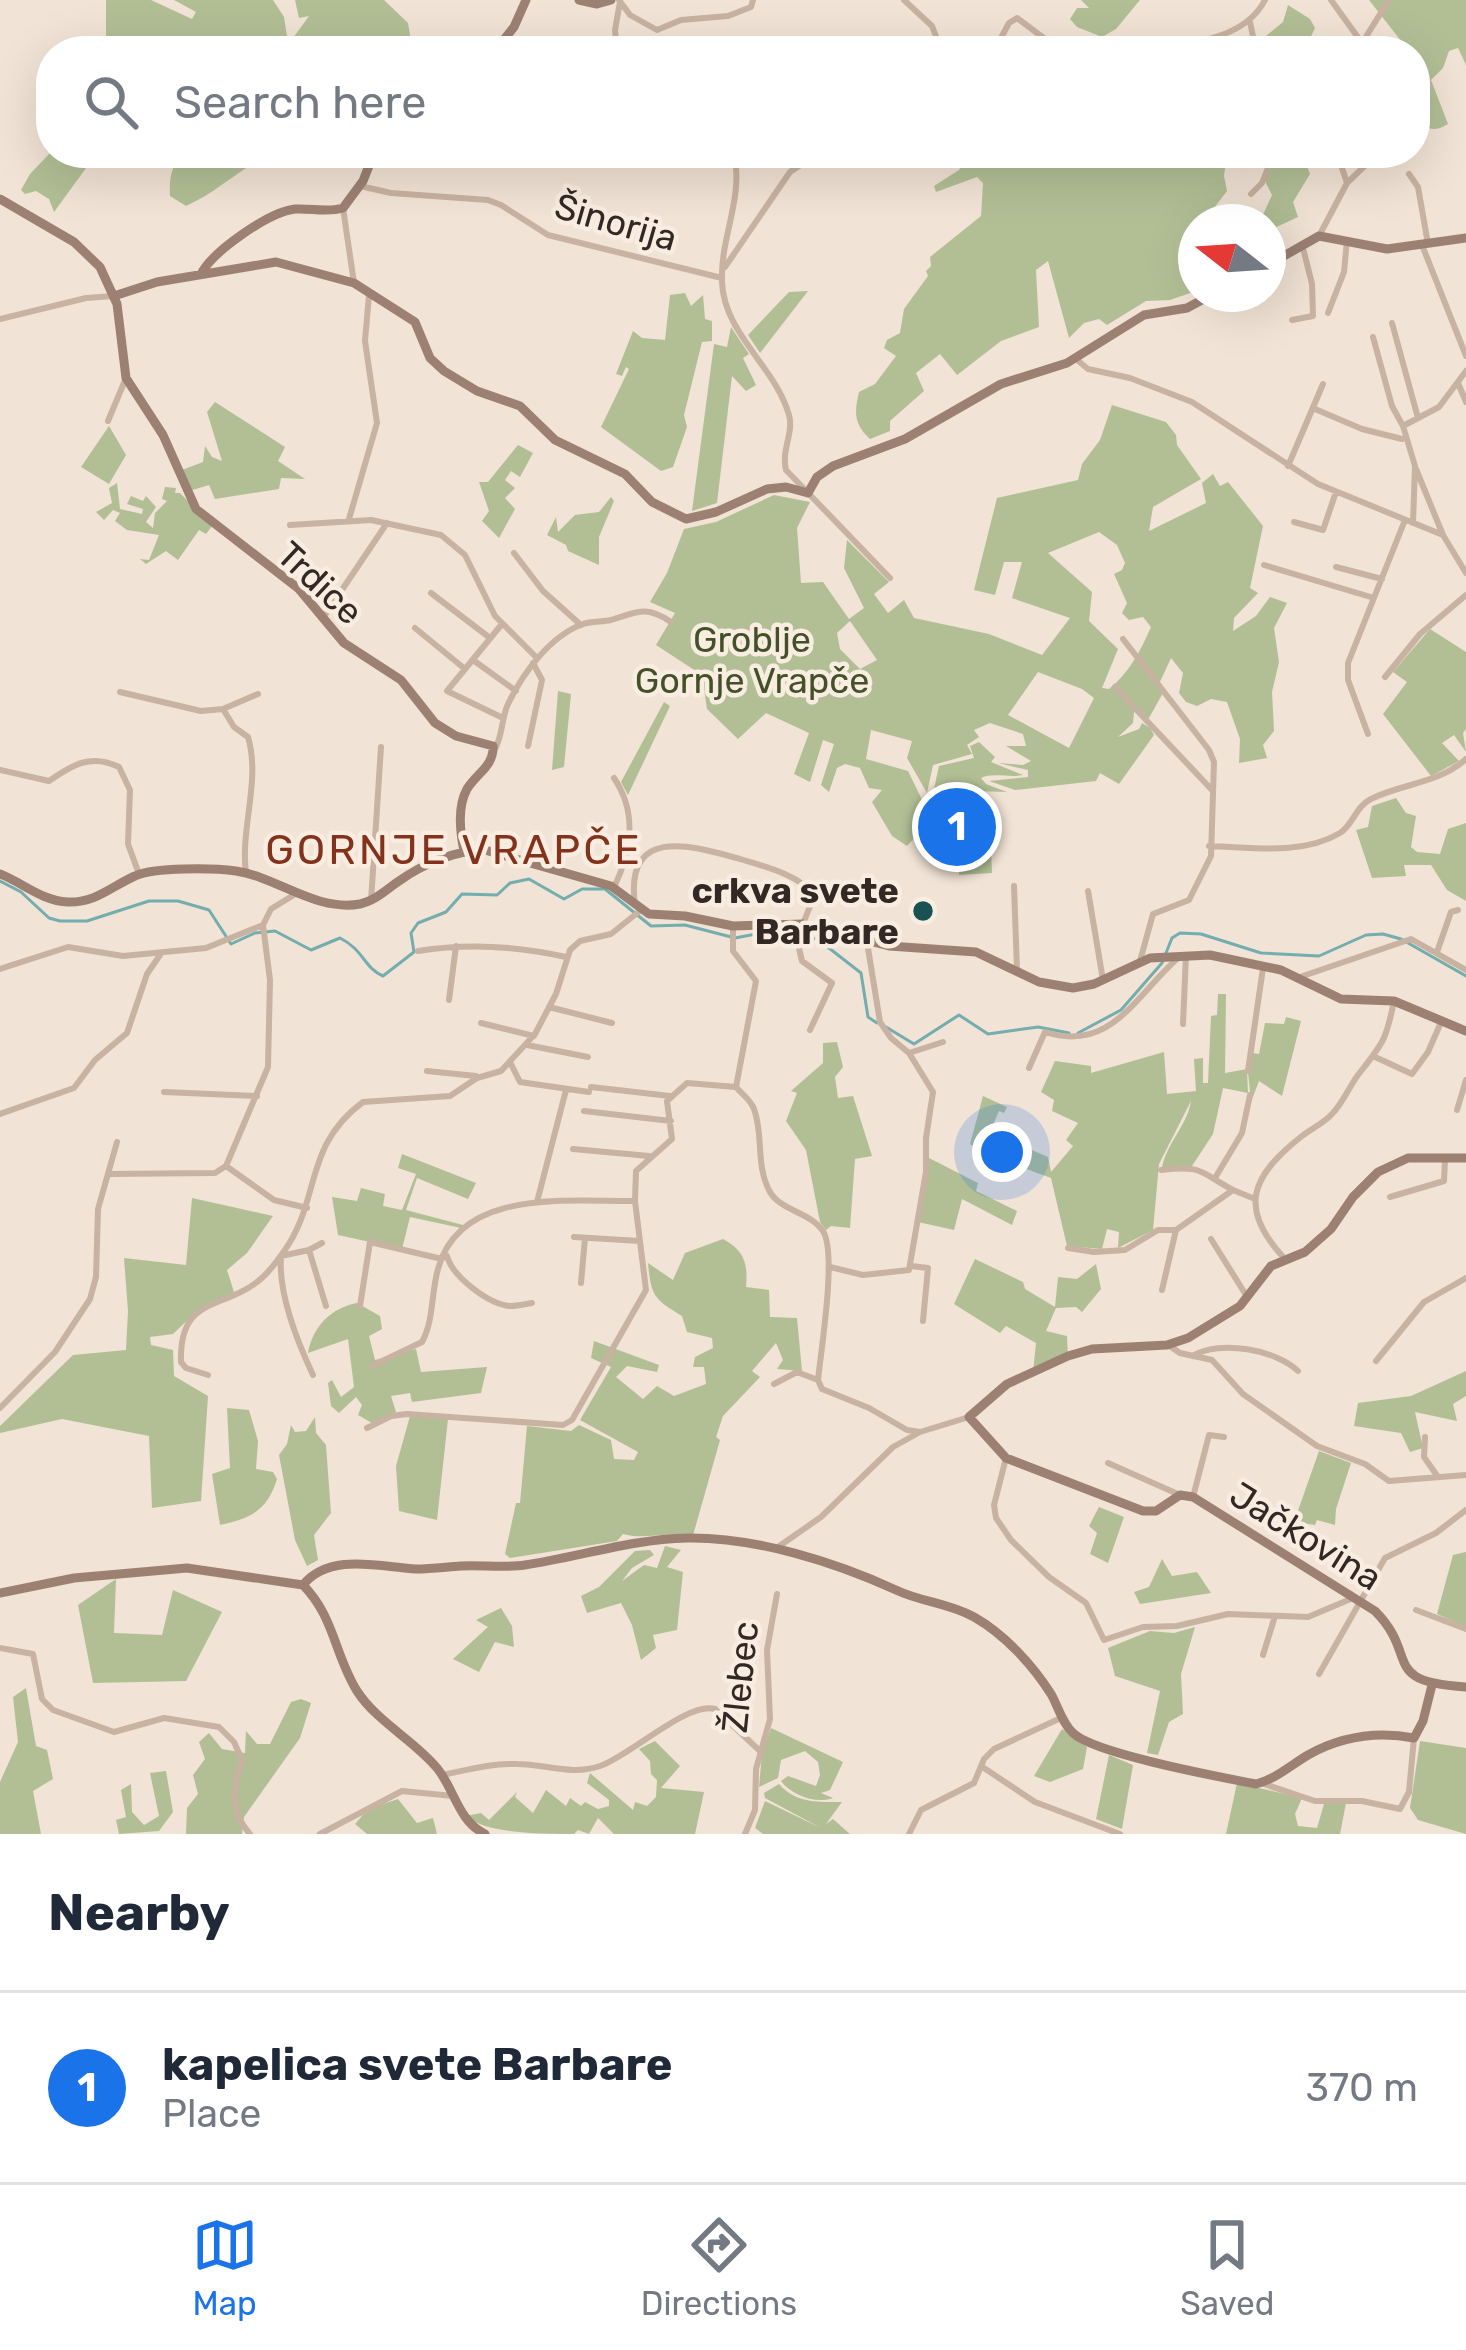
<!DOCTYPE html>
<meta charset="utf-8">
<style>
:root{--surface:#fff;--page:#f6f6f7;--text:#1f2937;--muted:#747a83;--line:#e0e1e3;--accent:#1a73e8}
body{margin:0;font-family:Rubik,sans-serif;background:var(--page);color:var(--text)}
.compass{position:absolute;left:1178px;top:204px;width:108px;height:108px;border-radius:50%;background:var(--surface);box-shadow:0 12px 48px #0002;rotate:287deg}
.you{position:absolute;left:1002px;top:1152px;width:42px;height:42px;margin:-30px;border:9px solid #fff;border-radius:50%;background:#1a73e8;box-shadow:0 0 0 18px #1a73e833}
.badge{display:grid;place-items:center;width:78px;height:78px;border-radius:50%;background:var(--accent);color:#fff;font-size:39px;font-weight:700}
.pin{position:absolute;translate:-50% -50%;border:6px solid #fff;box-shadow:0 3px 12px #0006}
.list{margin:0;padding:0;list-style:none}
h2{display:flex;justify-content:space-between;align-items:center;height:156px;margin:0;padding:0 48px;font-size:51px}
h2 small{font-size:39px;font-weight:400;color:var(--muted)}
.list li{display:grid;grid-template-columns:78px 1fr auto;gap:36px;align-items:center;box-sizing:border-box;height:192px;padding:0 48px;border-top:3px solid var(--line)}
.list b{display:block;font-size:45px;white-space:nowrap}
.list p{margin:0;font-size:39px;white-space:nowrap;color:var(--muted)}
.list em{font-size:39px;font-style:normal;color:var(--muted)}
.icon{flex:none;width:66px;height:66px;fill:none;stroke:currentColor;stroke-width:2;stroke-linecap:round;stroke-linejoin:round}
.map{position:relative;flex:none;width:1466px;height:1834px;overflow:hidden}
.search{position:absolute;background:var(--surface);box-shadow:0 12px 48px #0002;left:36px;right:36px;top:36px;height:132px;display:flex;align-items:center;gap:30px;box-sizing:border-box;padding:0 42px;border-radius:48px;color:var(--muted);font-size:45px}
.sheet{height:348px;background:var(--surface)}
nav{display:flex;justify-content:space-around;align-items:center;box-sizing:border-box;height:168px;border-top:3px solid var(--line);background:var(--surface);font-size:33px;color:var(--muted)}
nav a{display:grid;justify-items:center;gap:6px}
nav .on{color:var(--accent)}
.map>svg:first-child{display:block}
</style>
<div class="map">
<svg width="1466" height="1834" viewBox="0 0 1466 1834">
<rect width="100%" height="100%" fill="#f1e3d5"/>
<path fill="#b2bf95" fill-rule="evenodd" d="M106,0H151L192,19L196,12L174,0H273L284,17L287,36L293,38L309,16L299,18L295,0H384L408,23L412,47L419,51H106Z
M1081,0H1140L1116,29L1102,37L1077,27L1070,19L1077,8H1089Z
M1369,0H1466V65L1458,48L1449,51L1443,68L1431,80L1448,124C1429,136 1424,124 1415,116V51H1409Z
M1288,5L1310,19L1315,28L1304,51H1262L1261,40L1283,22Z
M51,152L97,153L54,212L49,199L36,191L25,194L21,190L30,174Z
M183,153H273C241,167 218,192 186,206L170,196C169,179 171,166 183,153Z
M974,153L999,157L1005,153H1227L1224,176L1227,191L1214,208L1237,220L1260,221L1272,195L1265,181L1277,153H1302L1310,174L1293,202L1298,217L1268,231V222H1196V291L1170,300L1146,301L1107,325L1099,319L1084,323L1069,338L1048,261L1036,270L1039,327L1001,341L957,375L940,354L916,373L924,391L890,421V431L870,439C854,424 854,413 859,392L875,384L896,356L884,348L887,340L900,333L904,309L928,276L926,271L931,266L930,257L981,216L983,183L977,177L936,192L934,186L959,170L966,157Z
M808,291L760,353L748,335L789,292Z
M685,293L691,306L703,295L705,319L712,321V341L702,342L684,415L687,427L673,467L661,471L601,427L629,369L626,367L622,376L616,374L633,331L642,338L665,340L670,295Z
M731,327L749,354L743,358L756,385L746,391L732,376L717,503L692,511L714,344L727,347Z
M215,402L285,447L278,461L305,479L281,478L279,489L215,499L209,485L189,491L182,470L203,462L205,446L212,457L222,461L207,412Z
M1112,405L1166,422L1176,435L1177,445L1201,479L1153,507L1149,531L1206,503L1202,483L1213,474L1220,486L1228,482L1263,526L1250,588L1258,593L1234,618L1233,631L1256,616L1270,597L1287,603L1274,628L1279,662L1272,692L1274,731L1263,745L1267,758L1239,763L1240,739L1227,702L1211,699L1197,706L1186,702L1179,693L1183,673L1171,658L1159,684L1164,691L1149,718L1134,712L1133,723L1118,737L1139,729L1142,723L1150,728L1154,735L1119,784L1100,773L1096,781L1015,790L989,781L1028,777V770L998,763L1023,765L1031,761L1006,746H1026L1023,734L990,723L974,730L979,737L967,745L972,754L933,765L927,793L907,758L912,741L871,730L866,759L908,771L943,843L924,848L929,836L917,835L907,846L892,836L872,802L882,790L869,788L860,768L845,764L837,768L829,792L821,785L834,744L823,740L810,782L794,774L809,733L766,713L738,739L707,709L702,675L656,645L675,613L650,602L667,573L684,529L716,522L774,495L810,502L797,528L801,583L823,582L849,619L864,608L844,568L847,540L889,582L874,594L888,613L904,600L914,618L989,634L1042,655L1070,618L1012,598L1022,562H1004L995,595L974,590L997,498L1078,480L1082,464L1100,440ZM1099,532L1117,545L1125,563L1122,570L1114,574L1127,603L1122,613L1129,620L1143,617L1151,627C1141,650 1129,673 1109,689L1102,688L1118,649L1089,621L1092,592L1048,553ZM850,621L877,660L860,669L840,649L837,633ZM1038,672L1082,689L1094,698L1069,748L1008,715Z
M109,426L126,455L109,484L81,467Z
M518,445L533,453L520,477L511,471L505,480L515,488L505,498L515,509L499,538L482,521L489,511L479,482H488Z
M117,483L120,509L142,514L143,509L127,504L131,496L143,501L146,496L156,507L146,522L153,528L155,513L167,501L162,499L165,487L176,488L175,493H180L212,526L206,534L199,530L178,560L166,551L146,564L140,559L149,560L159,535L127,530L115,521L120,513L113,510L104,520L96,512L112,503L109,488Z
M611,497L614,501L599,537V565L568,551L566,545L547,535L556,517L558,532L575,515L599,512Z
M1430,629L1466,652V729L1463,733L1466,752L1454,735L1442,743L1459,761L1431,776L1383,714L1407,682L1393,672Z
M558,691L571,694L564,767L552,770Z
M664,702L670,706L628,795L621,782Z
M979,742L995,757L991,762L1023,775C1010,778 991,772 981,778L986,784L1007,792L973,791L966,801L987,808L959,809L956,818L978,824L948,828L932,798L939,766L974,758L970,746Z
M1396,798L1406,813L1416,816L1411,847L1417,852L1440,854L1448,829L1466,823V901L1447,890L1431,865H1404L1406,876L1372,878L1356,830L1368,827L1372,806Z
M990,826L992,873L959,875L960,835Z
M1218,994H1226L1225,1073L1247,1069L1248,1093L1223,1088L1213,1134L1192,1166L1162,1168C1166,1144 1188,1124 1191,1101L1159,1164L1153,1230L1118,1248L1119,1232L1107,1229L1102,1249L1067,1246L1051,1178L985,1154L970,1144L983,1096L1007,1107L1004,1113L999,1111L990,1132L1048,1157L1051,1172L1073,1146L1066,1140L1078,1123L1052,1111L1054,1100L1041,1092L1055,1061L1091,1066V1073L1164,1052L1167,1094L1196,1091L1194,1059L1203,1058V1083H1208L1211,1016L1217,1015Z
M1286,1017L1301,1021L1282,1096L1259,1081L1251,1102L1248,1072L1252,1053L1259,1054L1265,1023L1284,1024Z
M837,1042L843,1067L835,1077L838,1098L853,1096L872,1156L855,1159L850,1228L831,1226L826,1230L820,1222L806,1150L786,1121L797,1093L791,1091L823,1063V1043Z
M402,1154L476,1183L468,1199L417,1178L406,1210L463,1225L461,1228L410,1217L402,1249L338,1235L332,1197L357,1201L361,1188L385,1194L383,1206L402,1210L416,1174L398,1168Z
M929,1158L978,1183L976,1191L1017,1211L1012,1225L962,1199L954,1230L918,1222Z
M192,1198L273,1216L247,1253L227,1270L234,1292L196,1312L173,1334L150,1337L151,1345L173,1350L174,1376L208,1396L201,1501L152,1508L149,1436L62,1419L0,1433V1426L73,1355L126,1350L128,1311L124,1258L186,1265Z
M723,1239C745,1251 748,1264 746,1287L769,1290L770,1317L797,1318L802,1371L777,1369L783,1360L776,1343L752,1371L760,1377L723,1416L716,1437L720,1440L692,1539C672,1529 645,1541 623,1534L617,1541L510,1558L505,1554L516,1503H520L527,1426L571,1431L579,1425L611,1440L614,1459L634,1460L638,1452L580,1420L611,1367L591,1358L594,1341L659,1365L657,1372L627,1366L616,1377L643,1399L657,1386L674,1396L706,1384L704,1367H693L695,1357L713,1348L712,1338L687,1332L682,1316C654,1299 651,1296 648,1263L673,1280L685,1253Z
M975,1259L1023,1282L1025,1289L1055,1307L1058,1277L1077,1279L1096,1264L1101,1289L1082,1312L1076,1307L1056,1308L1046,1331L1067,1336L1068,1358L1033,1372L1036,1343L1006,1326L1000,1333L954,1304Z
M357,1303L380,1316L382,1329L369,1336L375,1360L416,1349L421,1372L487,1367L481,1393L412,1402L410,1393L391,1396L396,1412L372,1423L358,1415L362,1405L356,1397L339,1413L331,1406L328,1383L332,1380L341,1397L354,1387L348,1339L308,1353C313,1326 331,1308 357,1303Z
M1466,1371V1396L1453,1404L1457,1421L1415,1412L1423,1448L1410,1452L1401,1433L1354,1426L1358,1403L1411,1396Z
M227,1408L249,1410L258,1441L256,1469L273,1472L277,1479C267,1511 251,1518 220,1525L212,1474L230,1468Z
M410,1416L448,1419L437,1520L399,1511L396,1466Z
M315,1417L316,1433L326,1445L331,1513L314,1535L318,1560L307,1566L295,1540L279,1455L287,1444L291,1425L295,1432L306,1431Z
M1319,1451L1351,1463L1336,1509L1335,1525L1317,1520L1315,1525L1294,1522Z
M1099,1507L1124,1517L1108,1563L1090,1554L1097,1533L1089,1526Z
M665,1546L681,1550L667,1567L683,1572L677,1630L653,1635L656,1648L641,1660L632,1625L621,1603L587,1613L581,1596L599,1587L635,1551L650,1550L654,1555L632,1568L622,1581L644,1565L657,1568Z
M1466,1552V1627L1437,1614L1453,1555Z
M1162,1559L1172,1576L1197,1572L1211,1593L1140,1604L1134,1592L1149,1587Z
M116,1579L114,1633L162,1635L173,1590L222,1612L186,1681L93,1683L78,1605Z
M501,1608L512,1626L514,1647L495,1642L479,1672L453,1659L488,1627L476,1620Z
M1195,1627L1181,1674L1183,1714L1169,1722L1158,1755L1147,1753L1160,1691L1115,1676L1108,1648L1150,1631L1174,1633Z
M26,1688L36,1746L47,1750L53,1779L33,1791L41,1834H0V1782L18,1742L13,1697Z
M301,1699L311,1703L300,1738L244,1817L242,1834H186L187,1808L198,1794L193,1775L205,1759L199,1742L209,1733L222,1749L245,1753L246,1731L257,1744H270L291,1702Z
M771,1728L843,1762L830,1790L821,1793L833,1798C817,1804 792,1796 781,1781L788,1776L816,1786L820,1775L818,1762L805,1751L781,1760L778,1778L759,1787L762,1753Z
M1062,1729L1087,1747L1083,1769L1050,1782L1034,1776Z
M655,1741L680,1766L661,1788L704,1792L695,1834H614L598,1818L589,1834L578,1830L574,1834C541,1834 487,1834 466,1816L481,1813L489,1820L517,1792L515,1797L533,1813L546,1790L566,1806L570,1798L581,1806L585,1802L598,1809L609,1806V1800L587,1783L590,1773L633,1810L635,1802L647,1806L656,1797L657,1780L651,1774L650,1761L639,1749Z
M1420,1741L1466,1748V1834L1418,1820L1410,1808Z
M1109,1755L1133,1765L1122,1829L1096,1819Z
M166,1771L173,1812L159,1831L119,1834L116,1820L126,1817L121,1790L131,1784L132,1812L144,1825L159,1816L150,1773Z
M1237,1783L1302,1798L1295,1814L1298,1826L1317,1828L1324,1804L1346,1803L1340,1834H1226Z
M779,1784C796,1804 820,1802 842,1802L826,1824L833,1819L850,1834H763L755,1828L765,1801L821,1828L765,1798L764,1793Z
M398,1799L417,1823L433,1818L437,1834H367L355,1824L368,1809Z"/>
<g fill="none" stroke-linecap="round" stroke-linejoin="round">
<path stroke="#74adae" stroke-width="3" d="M0,881L21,892L49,918L60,921H87L149,901H178L209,910L231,944L255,933L275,931L311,950L340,938C364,950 364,968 383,976L414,952L411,933L418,923L446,912L462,894L497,895L510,883L529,879L564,899L582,889H605L651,926L685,925L735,938L777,930L801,932L820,941L861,973L868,1017L877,1023
M886,1027L914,1044L959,1015L988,1034L1038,1027L1069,1033
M1078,1033L1121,1010L1162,963L1172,938L1180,933L1201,934L1261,953L1319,956L1366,935L1383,934L1401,939L1466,976"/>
<path stroke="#c8b2a1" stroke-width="6" d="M619,0L630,15L657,30L681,20L728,16L751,7L753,0
M904,0L932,26L941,49
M1331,0L1362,43L1357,51
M1250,22L1256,51
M617,51L615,30L620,2
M799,51L805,49
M994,51L1009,23L1017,18L1061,51
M1125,51C1142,44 1156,49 1173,46C1208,41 1248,33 1265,0
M1366,51L1362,43L1389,0
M734,153C744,199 720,237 722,282C724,334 775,366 789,415C794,433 781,450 786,470L890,578
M1337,153L1347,183
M1409,174L1418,187L1428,244
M360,186L391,193L488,200L501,205L548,235L722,278
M1251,194L1262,183L1274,153
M343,208L354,283
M1319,236L1347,183L1378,153
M1422,245L1466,356
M725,267L790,172L805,162L831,153
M1328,313L1344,272L1347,240
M0,319L86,298L114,296
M1292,320L1313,316L1312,284L1303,248
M1392,323L1418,418
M1373,337L1392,406L1403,426
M1076,359L1088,369L1130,378L1192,402L1318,484L1443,535
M1458,383L1466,402
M1315,409L1362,429L1402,439
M108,421L126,378
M1288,466L1323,384
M1416,469L1443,535L1466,573
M349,519L377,423L365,341L369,295
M1294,522L1323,530L1336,492
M1413,523L1415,466L1403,426L1439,407L1466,371
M290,525L371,520L441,535L465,555L495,616L537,658
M514,553L543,591L581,625
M1264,565L1374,598
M1336,567L1382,579
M431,593L490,638
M323,618L387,523
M502,624L447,691L503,718
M415,628L465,669
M1123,639L1209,750L1214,762L1211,856L1189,900L1153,914L1140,961
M473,660L516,691
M1385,677L1420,634L1466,595
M1115,687L1212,790
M120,692L201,711L223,709L234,727L248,737C261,781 240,828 246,873
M223,709L258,694
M1368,734L1348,680V663L1405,520
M528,746L542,680L533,663
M495,749C503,735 501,719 508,704C523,673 550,636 583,624C592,621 602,622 611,620C637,612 646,605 671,622
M0,770L49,781C72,765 91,753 119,767L130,790L128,844L139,874
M614,778C637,812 632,851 614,887
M1209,846C1251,847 1301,856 1340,833C1354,824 1355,807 1371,799C1403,783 1438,784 1466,759
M1014,886L1017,970
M1088,891L1103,980
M371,901L381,747
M635,905C624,824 693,846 740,859C763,866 801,875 814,896L803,924
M800,924L797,940L802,961L832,983L810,1030
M418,951C468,943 517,946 566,957
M1437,952L1451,912L1458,910
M0,969L68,947L123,956L206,948L263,925
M1297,978L1411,939L1466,970
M449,1000L456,946
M549,1007L612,1023
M481,1023L534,1036
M1183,1024L1186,955
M527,1045L588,1057
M909,1053L943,1042
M1375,1057L1412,1074L1428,1052L1442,1020
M511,1064L520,1082L589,1092
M1029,1068L1045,1032C1111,1053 1135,996 1178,958
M427,1071L476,1076
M1248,1071L1263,968
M591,1087L670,1096
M736,1087C742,1094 751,1100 754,1109C764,1135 755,1165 770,1192C781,1211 810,1212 823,1231C837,1253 821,1350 818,1380L822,1389L869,1408L907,1430L920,1432
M164,1092L257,1096
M1457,1110L1466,1080
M584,1111L671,1121
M0,1114L74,1088L95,1060L127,1033L147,974L160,955
M573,1149L649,1156
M226,1166L274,1200L307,1208
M1161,1170C1204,1165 1199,1172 1233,1190
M108,1174L215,1173L226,1166L268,1067L270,980L263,925L271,909L297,893
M1215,1178L1242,1133L1250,1095
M1390,1197L1444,1181L1445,1159
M537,1202L566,1090
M574,1237L640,1241
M1211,1239L1246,1295
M1068,1248L1094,1252L1125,1250L1158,1230H1176L1233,1190L1255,1199
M309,1250L326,1306
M447,1256C452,1276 489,1305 511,1306C518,1306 525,1304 532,1303
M1285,1259C1237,1208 1251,1176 1302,1136C1311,1129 1324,1123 1332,1114C1343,1103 1349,1087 1358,1075C1383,1043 1386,1041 1394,1001
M911,1266L928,1268L923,1321
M830,1267L863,1275L909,1270L926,1172V1138L933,1092L909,1053L891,1038L880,1022L867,942
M581,1283L585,1238
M1162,1290L1176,1230
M360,1306L370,1242L442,1259
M1168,1345L1180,1353L1212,1360L1243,1394L1317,1446L1365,1464L1389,1481L1466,1475
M1193,1356C1219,1339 1277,1350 1298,1371
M1376,1361L1424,1302L1466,1278
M372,1366L422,1342C434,1320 431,1293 438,1269C460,1187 571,1202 635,1201
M208,1375L186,1368L181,1362C179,1296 222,1310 257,1282C267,1275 275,1264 282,1254C322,1201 302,1147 363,1102L450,1096L477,1078L501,1071L535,1034L556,994L570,950L580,941L611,934L641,910
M313,1375C297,1341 278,1293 281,1256L309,1250L322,1243
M774,1384L797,1372L818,1380
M0,1408L55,1352L90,1299L96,1277L98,1209L117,1142
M367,1428L391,1416L407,1414L563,1425L572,1420L646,1290L635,1201L636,1171L672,1139L667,1101L687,1083L736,1087L756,981L733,951V926
M1425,1437L1424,1457L1438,1477
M1006,1458L994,1505L996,1518L1011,1540L1049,1577L1086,1603L1104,1640L1143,1627L1177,1626L1228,1614L1308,1617L1353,1598
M1108,1463L1180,1495
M1193,1497L1209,1435L1224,1437
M778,1547L821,1517L893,1447L920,1432L969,1417
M1416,1610L1466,1629
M0,1648L33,1654L42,1699L53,1710L114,1732L164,1718L219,1727L234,1742L242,1760C233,1788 229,1811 250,1834
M1263,1655L1275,1616
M1319,1674L1385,1558L1436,1533L1466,1510
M984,1768L1035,1802L1120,1834
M442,1775C467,1770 492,1763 517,1764C546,1764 571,1776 600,1766C631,1755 688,1701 715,1709L760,1751
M1261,1783L1315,1801H1362L1400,1809L1409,1792L1414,1738
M320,1834L402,1791L453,1796
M745,1834L755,1810L756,1769L770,1719L767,1650L777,1594
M909,1834L921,1810L974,1783L984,1759L994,1749L1063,1717"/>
<path stroke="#9c8173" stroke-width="9" d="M579,0L597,4L611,0
M495,51L514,27L526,0
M0,199L74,242L100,267L117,304L126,378L163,435L196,509L299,589L344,643L401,680L435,723L456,736L493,746C494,766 477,773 467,789C457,807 460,832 464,851
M1268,265L1319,236L1387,249L1466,238
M201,274C213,251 269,212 295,209C312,208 326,213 343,208L363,181L374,153
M114,296L157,282L276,262L354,283L415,322L430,358L444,371L477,391L520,406L555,440L625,474L652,502L686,519L716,512L767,489L786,487L808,493L817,477L833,466L905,439L1001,384L1067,363L1144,315L1187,308L1213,294
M0,874C23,883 42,901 68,902C96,903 112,886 135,876C154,867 214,868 236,871C277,877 316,912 360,904C375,901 387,889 399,881C423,864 456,850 485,850L611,886L649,914L685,916L733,926L803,924L889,946L976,952L1039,982L1073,988L1094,984L1150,958L1210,955L1281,970L1341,999L1394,1001L1466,1031
M1466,1158H1408L1378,1172L1353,1197L1331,1229L1305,1252L1271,1266L1240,1306L1188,1338L1167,1345L1092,1349L1068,1356L1007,1384L969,1417L1006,1458L1143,1511H1156L1180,1495L1193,1497L1375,1611C1420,1656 1379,1682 1466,1687
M303,1585C334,1616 335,1656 357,1691C377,1722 414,1740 437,1768C455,1790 458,1821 485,1834
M0,1593L74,1578L187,1568L303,1585C330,1552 380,1567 416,1569C431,1569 446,1567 461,1566C482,1565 504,1568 525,1565C578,1557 633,1539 687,1538C756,1537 835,1562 896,1590C921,1602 949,1603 974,1617C1004,1634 1032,1664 1051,1694C1058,1706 1062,1723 1073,1733C1095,1754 1220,1777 1256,1784C1276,1779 1291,1765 1308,1755C1342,1736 1376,1731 1414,1738L1423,1721L1432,1685"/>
</g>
<circle fill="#1a5254" stroke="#f9ede1" stroke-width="4.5" cx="923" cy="911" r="12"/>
<g text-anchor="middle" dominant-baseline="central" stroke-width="9" stroke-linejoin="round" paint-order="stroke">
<g font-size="36" fill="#332824" stroke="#f9ede1">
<text transform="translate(616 222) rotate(16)">Šinorija</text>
<text transform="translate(320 583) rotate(43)">Trdice</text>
<text transform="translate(1306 1536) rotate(32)">Jačkovina</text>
<text transform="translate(740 1677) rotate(-84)">Žlebec</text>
</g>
<g font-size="36" fill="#435128" stroke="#f9ede1">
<text x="752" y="639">Groblje<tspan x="752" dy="41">Gornje Vrapče</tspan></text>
</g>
<g font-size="36" font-weight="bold" fill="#332824" stroke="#f9ede1" text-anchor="end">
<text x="899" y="890">crkva svete<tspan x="899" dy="41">Barbare</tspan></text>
</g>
<g font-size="42" letter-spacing="3" fill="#83321c" stroke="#f9ede1">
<text x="454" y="850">GORNJE VRAPČE</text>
</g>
</g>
</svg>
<svg class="compass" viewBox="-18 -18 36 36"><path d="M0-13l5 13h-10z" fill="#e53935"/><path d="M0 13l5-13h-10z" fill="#747a83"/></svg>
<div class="you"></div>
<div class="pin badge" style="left:957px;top:827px">1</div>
<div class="search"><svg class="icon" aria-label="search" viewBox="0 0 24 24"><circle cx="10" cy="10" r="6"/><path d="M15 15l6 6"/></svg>Search here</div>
</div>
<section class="sheet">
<h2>Nearby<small></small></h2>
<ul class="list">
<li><span class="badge">1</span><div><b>kapelica svete Barbare</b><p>Place</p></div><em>370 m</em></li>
</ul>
</section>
<nav>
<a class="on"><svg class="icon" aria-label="map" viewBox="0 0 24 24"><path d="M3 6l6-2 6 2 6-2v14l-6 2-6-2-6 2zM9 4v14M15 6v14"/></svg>Map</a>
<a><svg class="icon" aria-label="directions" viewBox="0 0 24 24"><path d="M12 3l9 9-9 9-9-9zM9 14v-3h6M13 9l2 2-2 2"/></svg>Directions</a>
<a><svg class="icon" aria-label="saved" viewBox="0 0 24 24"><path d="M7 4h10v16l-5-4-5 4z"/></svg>Saved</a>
</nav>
